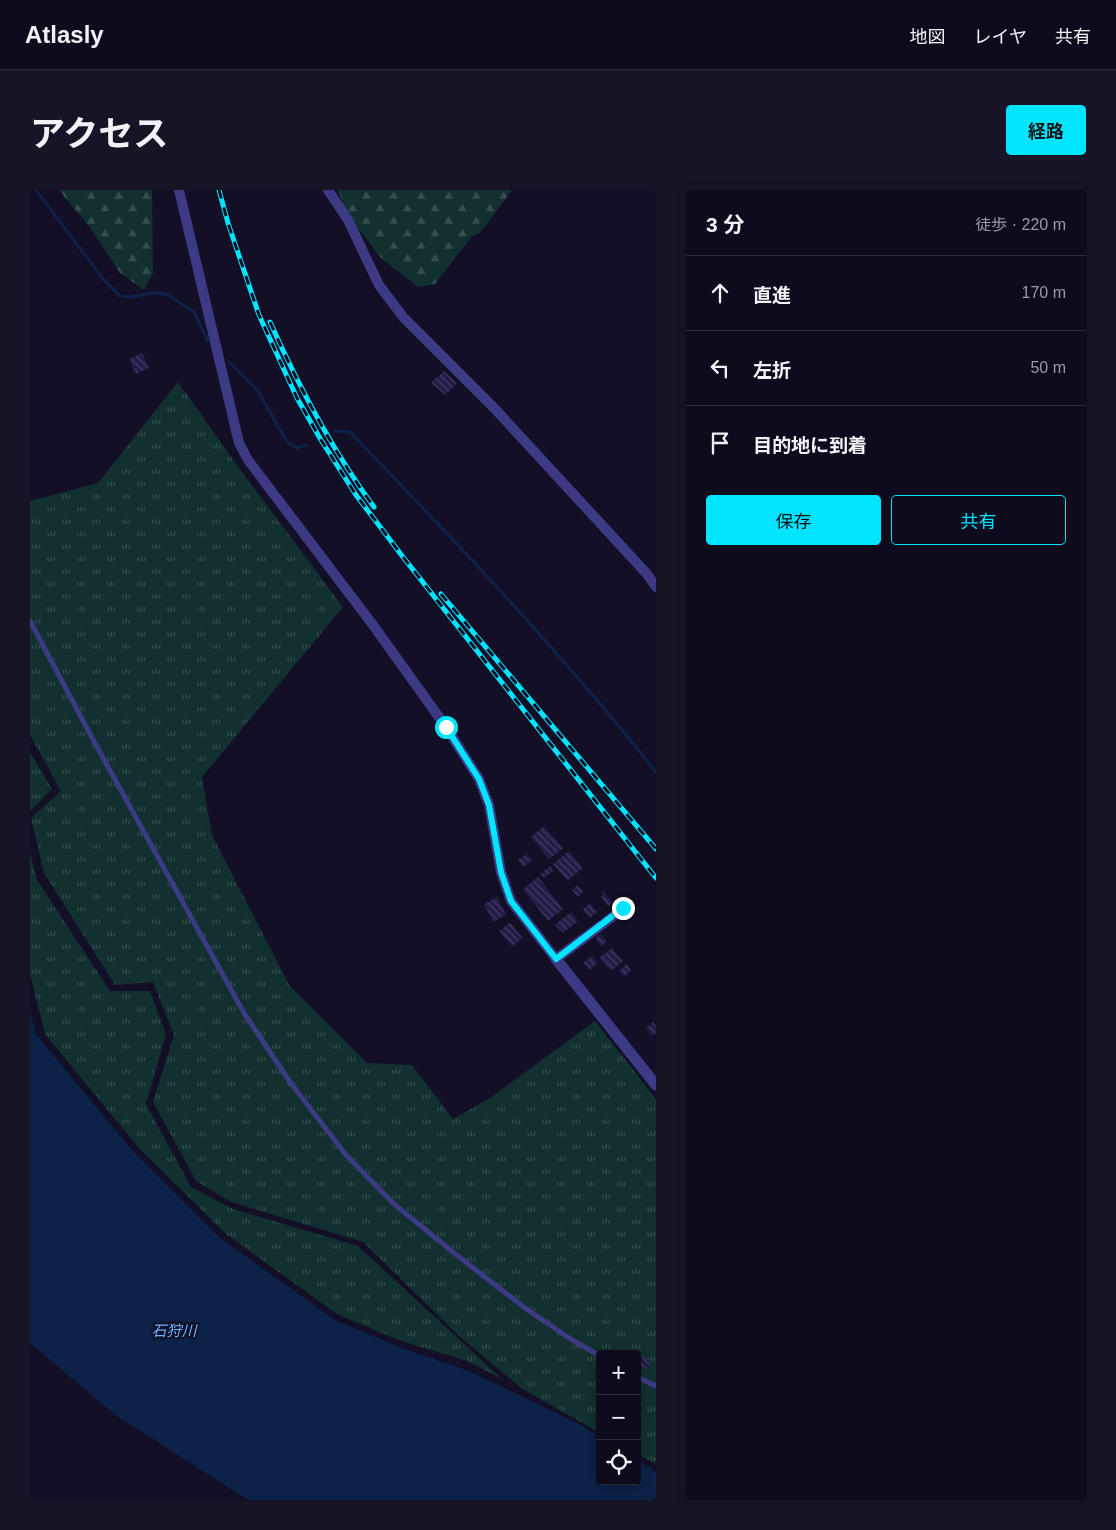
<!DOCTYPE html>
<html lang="ja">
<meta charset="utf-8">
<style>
:root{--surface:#0e0b1c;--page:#171425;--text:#f1f3f6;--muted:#9b9ba3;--line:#2e2b3b;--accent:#00e5ff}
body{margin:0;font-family:Helvetica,"Noto Sans JP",sans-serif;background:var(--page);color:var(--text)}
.controls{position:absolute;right:15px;bottom:15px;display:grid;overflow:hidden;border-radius:5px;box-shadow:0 2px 12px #0003}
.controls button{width:45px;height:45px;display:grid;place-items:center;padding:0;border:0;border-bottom:1px solid var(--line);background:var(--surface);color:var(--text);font:25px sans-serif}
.stop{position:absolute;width:15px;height:15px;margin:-11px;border:4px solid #00e5ff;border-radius:50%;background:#fff}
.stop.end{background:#00e5ff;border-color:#fff;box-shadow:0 1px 5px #0008}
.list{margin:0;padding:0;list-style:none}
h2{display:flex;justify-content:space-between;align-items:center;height:65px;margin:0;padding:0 20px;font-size:21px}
h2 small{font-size:16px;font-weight:400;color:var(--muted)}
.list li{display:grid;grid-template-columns:32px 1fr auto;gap:15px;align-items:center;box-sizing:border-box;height:75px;padding:0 20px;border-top:1px solid var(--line)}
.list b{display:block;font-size:19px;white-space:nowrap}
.list em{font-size:16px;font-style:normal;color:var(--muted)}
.actions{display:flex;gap:10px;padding:15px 20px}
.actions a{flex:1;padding:11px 0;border:1px solid var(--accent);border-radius:5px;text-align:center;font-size:18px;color:var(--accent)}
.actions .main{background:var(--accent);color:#111}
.icon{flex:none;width:28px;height:28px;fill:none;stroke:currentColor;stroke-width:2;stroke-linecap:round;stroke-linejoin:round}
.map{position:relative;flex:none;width:626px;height:1310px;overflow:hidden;border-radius:5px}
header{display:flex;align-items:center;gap:30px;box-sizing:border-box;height:70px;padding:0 25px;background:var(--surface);border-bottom:1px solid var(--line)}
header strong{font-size:24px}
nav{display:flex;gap:28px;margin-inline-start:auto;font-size:18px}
.intro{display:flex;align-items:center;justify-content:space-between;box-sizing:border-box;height:120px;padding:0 30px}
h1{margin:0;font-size:35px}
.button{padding:12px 22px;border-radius:5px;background:var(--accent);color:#111;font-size:18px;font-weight:700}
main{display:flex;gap:30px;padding:0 30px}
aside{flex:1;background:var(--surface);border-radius:5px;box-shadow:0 2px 12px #0003}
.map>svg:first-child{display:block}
</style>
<header>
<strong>Atlasly</strong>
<nav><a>地図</a><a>レイヤ</a><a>共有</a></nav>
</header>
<div class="intro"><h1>アクセス</h1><a class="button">経路</a></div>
<main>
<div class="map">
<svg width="626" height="1310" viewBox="0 0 626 1310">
<defs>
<pattern id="grass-tufts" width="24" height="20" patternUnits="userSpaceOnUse" patternTransform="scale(1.25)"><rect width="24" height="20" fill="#12302f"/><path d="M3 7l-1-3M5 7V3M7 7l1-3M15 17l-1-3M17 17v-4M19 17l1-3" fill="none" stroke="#344d4e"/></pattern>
<pattern id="forest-firs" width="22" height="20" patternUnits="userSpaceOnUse" patternTransform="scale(1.25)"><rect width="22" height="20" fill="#12302f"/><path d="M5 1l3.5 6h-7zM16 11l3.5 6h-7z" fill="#344d4e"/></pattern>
<pattern id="building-back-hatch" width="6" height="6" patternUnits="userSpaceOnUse" patternTransform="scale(1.25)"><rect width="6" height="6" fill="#241b47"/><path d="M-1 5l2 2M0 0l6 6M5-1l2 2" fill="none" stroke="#433b63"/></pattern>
</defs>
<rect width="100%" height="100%" fill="#130f26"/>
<path fill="url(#grass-tufts)" d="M148,192L209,278L313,417L172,587L182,645L259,795L337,873L382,875L423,929L460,908L565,831L626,909V1274L607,1264V1164H570V1243L491,1198L429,1146L333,1052L201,1012L166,991L123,912L144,845L123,792L85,795L14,683L1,628L31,601L0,545V311L68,293Z
M0,562L22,599L0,621Z
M0,663L7,690L80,801H120L136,844L116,914L161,997L203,1019L328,1056L472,1189L437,1171L368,1150L307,1124L196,1044L109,958L15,844L0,784Z"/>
<path fill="url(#forest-firs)" d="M29,0H122L123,83L114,100L90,83L61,39Z
M308,0H482L450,43L442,46L405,94L388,97L351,68L333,44L321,35Z"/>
<path fill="#0c2248" d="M0,820L5,843L101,959L190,1048L305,1130L369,1157L437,1180L553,1236L570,1247V1291H607V1270L626,1282V1310H218L84,1224L0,1153Z"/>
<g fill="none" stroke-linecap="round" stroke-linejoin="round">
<path stroke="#0c2248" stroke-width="3" d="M6,0L73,89L90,106L101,107L121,103H130L138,105L164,122L178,151
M199,172L228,201L257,252L267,258L276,255
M305,241L320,242C426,352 531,462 626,582"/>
</g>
<path fill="url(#building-back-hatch)" d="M112,163L119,178L106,184L99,169Z
M414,181L427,193L415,205L401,193Z
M514,636L533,658L519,669L501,647Z
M539,661L553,678L537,691L523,674Z
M497,664L502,670L493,677L488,670Z
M520,676L523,681L514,688L510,684Z
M508,687L533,719L518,731L493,699Z
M548,695L553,702L548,707L542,700Z
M573,701L583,713L578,716L571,707L573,705L571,702Z
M467,707L476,725L463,732L454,714Z
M560,713L567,722L560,728L553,719Z
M541,722L548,731L533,743L525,735Z
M480,733L493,748L482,757L469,741Z
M570,744L577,751L572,756L565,749Z
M582,758L593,771L581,781L569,768Z
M562,766L568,772L560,780L553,773Z
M596,774L601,780L594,787L589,781Z
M623,832L626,836V843L622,846L616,838Z
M609,1165L621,1171L616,1180L607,1175Z"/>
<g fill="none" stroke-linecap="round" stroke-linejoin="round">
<path stroke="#3d3a85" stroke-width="5" d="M0,431L67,557L214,823L260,892L316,965L364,1014L424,1063L495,1118L539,1148L570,1166
M607,1187L626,1196"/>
<path stroke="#3d3a85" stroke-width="10" d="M149,0L209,253L218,270L343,435L416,537L449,589L459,615L471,682L481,711L526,769L593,719
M298,0L318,30L349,95L374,128L466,220L617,384L626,397"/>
<path stroke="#3d3a85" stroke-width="11" d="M526,769L626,895"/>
<g stroke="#00e5ff" stroke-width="5">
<path id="rail" d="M189,0L198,33L229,125L267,208L291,250L326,305L373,367L626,688
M240,132C269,197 302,260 344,317
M411,404L626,659"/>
</g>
<use href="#rail" stroke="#130f26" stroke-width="3" stroke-dasharray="9" stroke-linecap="butt"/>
</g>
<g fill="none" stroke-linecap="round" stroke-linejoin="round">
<path stroke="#00e5ff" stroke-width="6" d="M416,537L449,589L459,615L471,682L481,711L526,769L593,718"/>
</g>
<g text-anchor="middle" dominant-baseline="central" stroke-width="4.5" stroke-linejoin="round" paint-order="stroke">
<g font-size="15" font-style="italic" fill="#62b6ff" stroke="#130f26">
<text x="144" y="1140">石狩川</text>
</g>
</g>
</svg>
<div class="controls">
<button>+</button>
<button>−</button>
<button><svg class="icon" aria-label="locate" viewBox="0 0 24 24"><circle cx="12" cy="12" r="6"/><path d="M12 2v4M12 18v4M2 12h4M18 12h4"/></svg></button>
</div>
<div class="stop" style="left:416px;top:537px"></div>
<div class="stop end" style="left:593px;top:718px"></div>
</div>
<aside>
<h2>3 分<small>徒歩 · 220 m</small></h2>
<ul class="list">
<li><svg class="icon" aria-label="ahead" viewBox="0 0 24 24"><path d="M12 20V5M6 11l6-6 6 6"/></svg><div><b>直進</b></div><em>170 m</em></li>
<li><svg class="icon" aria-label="left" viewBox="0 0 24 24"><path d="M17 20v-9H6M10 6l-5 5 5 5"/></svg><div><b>左折</b></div><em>50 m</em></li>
<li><svg class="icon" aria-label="arrive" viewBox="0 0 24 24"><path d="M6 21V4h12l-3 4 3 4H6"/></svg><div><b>目的地に到着</b></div></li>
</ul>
<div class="actions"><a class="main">保存</a><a>共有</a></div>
</aside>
</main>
